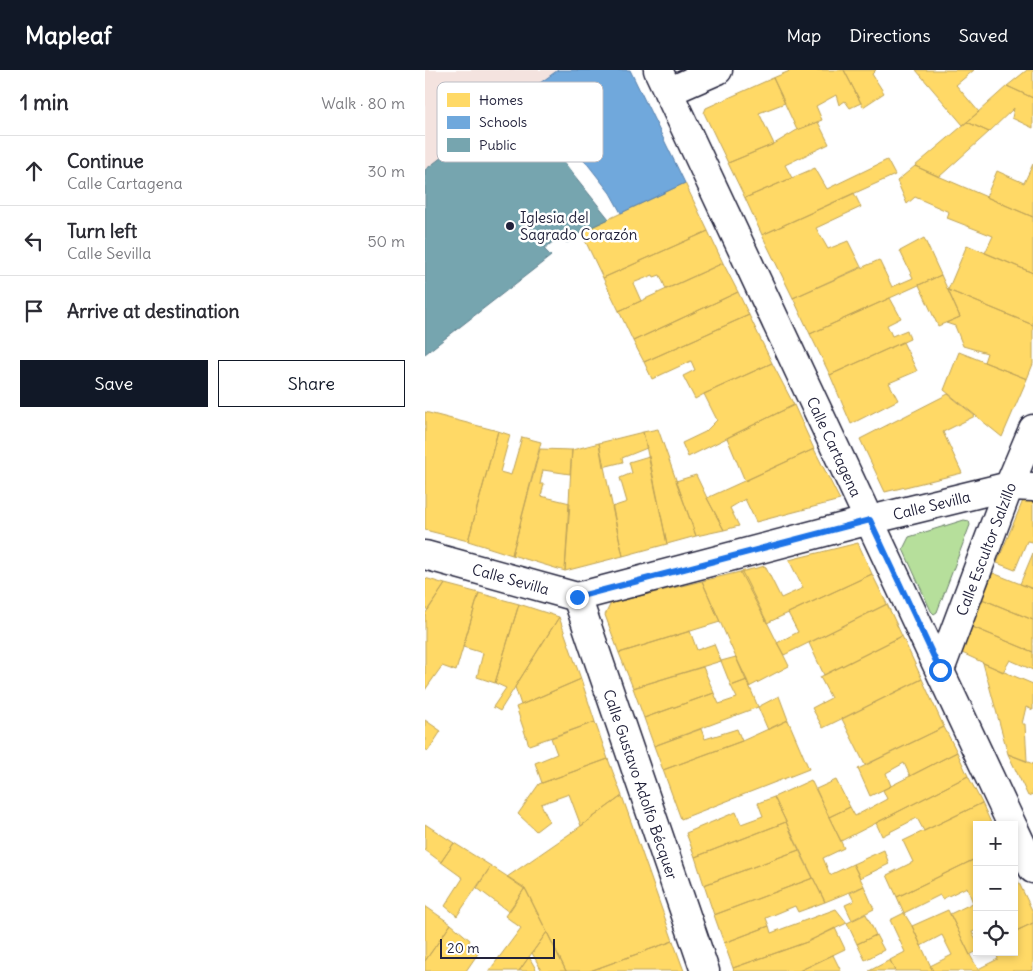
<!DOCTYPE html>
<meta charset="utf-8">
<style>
:root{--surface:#fff;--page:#f7f7f7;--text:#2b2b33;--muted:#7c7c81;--line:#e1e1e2;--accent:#111827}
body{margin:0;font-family:Delius,sans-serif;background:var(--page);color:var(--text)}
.controls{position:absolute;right:15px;bottom:15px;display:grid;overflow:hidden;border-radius:0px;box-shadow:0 2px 8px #0003}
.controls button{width:45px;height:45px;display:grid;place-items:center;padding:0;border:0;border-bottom:1px solid var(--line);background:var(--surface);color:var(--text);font:25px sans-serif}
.scale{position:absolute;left:15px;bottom:12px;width:115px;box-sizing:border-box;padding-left:5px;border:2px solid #22223b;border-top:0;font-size:14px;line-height:18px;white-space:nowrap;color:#22223b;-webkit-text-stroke:4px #fff;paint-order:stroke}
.stop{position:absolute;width:15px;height:15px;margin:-11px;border:4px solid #1a73e8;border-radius:50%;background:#fff}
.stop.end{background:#1a73e8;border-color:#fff;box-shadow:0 1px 5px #0008}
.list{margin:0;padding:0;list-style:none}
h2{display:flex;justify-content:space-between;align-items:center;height:65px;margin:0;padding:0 20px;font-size:21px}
h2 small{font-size:16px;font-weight:400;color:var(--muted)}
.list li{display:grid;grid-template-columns:32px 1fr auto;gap:15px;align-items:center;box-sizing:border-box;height:70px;padding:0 20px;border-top:1px solid var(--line)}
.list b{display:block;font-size:19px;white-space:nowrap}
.list p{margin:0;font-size:16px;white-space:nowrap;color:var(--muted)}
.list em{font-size:16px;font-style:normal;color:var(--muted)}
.actions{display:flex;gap:10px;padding:15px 20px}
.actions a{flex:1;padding:11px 0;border:1px solid var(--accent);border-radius:0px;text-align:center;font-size:18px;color:var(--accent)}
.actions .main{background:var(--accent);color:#fff}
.icon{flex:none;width:28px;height:28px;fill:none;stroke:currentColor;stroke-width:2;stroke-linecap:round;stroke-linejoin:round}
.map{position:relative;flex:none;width:608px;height:901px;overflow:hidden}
header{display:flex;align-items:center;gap:30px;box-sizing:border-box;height:70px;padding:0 25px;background:var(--accent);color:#fff}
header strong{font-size:24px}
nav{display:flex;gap:28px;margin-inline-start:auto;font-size:18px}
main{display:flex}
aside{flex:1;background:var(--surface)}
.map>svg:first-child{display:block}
</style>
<header>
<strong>Mapleaf</strong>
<nav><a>Map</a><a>Directions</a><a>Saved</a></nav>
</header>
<main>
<aside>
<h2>1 min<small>Walk · 80 m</small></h2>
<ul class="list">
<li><svg class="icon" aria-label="ahead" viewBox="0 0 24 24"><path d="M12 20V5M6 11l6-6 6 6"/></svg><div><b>Continue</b><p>Calle Cartagena</p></div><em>30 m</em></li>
<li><svg class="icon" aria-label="left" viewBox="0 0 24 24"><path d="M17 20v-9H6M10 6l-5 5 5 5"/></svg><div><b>Turn left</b><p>Calle Sevilla</p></div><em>50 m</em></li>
<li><svg class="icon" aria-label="arrive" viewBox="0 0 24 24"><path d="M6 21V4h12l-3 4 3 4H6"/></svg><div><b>Arrive at destination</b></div></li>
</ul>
<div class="actions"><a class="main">Save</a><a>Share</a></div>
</aside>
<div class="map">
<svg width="608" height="901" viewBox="0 0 608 901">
<rect width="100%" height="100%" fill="#fff"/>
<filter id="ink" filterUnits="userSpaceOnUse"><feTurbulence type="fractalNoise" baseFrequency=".02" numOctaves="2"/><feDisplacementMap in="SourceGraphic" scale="10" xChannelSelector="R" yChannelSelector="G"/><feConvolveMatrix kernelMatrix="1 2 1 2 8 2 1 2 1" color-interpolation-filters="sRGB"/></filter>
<g filter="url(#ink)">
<path fill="#f4e3df" d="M0,0H133L90,31L0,100Z"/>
<path fill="#b6df9b" stroke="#6c806b" d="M539,450L544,451L545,455L512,542L509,544L506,541L478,479L484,467Z"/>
<path fill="#ffd966" stroke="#bda259" d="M367,0H419L436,33L425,38L420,31L414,35L411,25L391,36L397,50L372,60L348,8Z
M419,0H451L447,4L459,23L438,37Z
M491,0H549L531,15L554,42L538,55Z
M602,0H608V28L582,16Z
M348,8L360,33L334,43L349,74L303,93L279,43L281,38Z
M582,16L608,28V58L587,48L589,38L564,62L542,52Z
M393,52L404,74L360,95L367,108L320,128L303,93L349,74L372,60Z
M542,52L564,62L514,107L490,96Z
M462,90L470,105L337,165L320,128L390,98L402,119Z
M608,94V147L561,127L572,101L599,113Z
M490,96L608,147V203L560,183L568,166L522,148L524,142L490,127L482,134L472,111Z
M260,113L283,161L178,208L156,162Z
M429,123L436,137L391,158L403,179L423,171L436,197L368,228L337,165Z
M283,161L298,193L241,219L235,205L229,207L228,205L208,213L216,231L194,241L178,208Z
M499,168L516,205L385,264L368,228L454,190L467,217L488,208L475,181Z
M542,175L608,203V255L523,220Z
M298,193L313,222L208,271L194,241Z
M516,205L535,247L513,256L494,215Z
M523,220L608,255V294L602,309L559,292L562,283L538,276L530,256L521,253L535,247Z
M313,222L324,245L219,292L208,271Z
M465,228L476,248L462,255L467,266L482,260L485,269L405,305L385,264Z
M324,245L347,293L279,324L270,329L258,306L270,300L266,291L227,309L219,292Z
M478,272L492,301L464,313L473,330L426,354L405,305Z
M534,282L602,309L577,367L519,320Z
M347,293L369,335L263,387L257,373L280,362L292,350L279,324Z
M523,324L550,346L518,362L537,403L460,422L435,369Z
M369,335L389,379L320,411L302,368Z
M0,342L73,361L43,471L0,460Z
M233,359L271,466L242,474L218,362Z
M73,361L85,365L75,402L86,405L97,367L116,372L87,485L43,471Z
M218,362L222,378L197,388L198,392L178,397L174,373Z
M174,373L198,486L140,501L147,380Z
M115,379L147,380L145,404L118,400L115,414H119L116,426L145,433L140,501L87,485Z
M389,379L415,430L331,452L320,429L305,438L314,456L299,460L282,428Z
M224,386L242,474L198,486L187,437L202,432L195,408L207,403L204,392Z
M271,405L282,428L299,460L271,466L251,411Z
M608,426V472L602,471L590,500L572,493L599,428Z
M433,473L447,504L342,553L315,502L340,496L356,528L378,518L364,490Z
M608,483V519L595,514Z
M315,502H317L364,596L324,617L277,511Z
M568,503L608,519V550L557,529Z
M447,504L462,534L359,585L352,573L373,562L363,543Z
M0,508L20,514L3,540L0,538Z
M277,511L295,552L194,583L180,545L186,533Z
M20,514L54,523L31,601L17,596L0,620V544Z
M54,523L94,534L70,613L52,607L58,583L38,577Z
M557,529L608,550V582L545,556Z
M94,534L134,547L75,641L68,637L81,618L70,613Z
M462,534L477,566L399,605L384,573Z
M134,547L156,609L96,635L90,617Z
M545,556L608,582V600L585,590L578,602L535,582Z
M265,561L272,580L289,574L296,591L208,618L194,583Z
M477,566L497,609L398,658L387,638L406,628L395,607Z
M311,587L322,610L306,616L296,591Z
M558,593L608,614V640L601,637L597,654H600L602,691L583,684Z
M278,597L289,623L219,648L208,618Z
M156,609L170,652L104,675L91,637Z
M497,609L519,657L440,695L417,649Z
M322,610L333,637L229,676L219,648L289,623L294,634L312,628L306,616Z
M354,626L363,650L343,660L333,637Z
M0,650L16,661L3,681L0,679Z
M363,650L384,699L256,749L238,700L317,671Z
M170,652L183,689L117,713L110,693L132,684L126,668Z
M519,657L532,682L485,706L479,693L461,703L466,716L445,726L433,699Z
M276,659L280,669L312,659L317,671L238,700L229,676Z
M532,682L543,706L416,771L404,747L425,737L430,746L462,729L458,720Z
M583,684L608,694V724L603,726Z
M183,689L197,726L156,756L144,724L116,734L124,751L111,761L93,744L114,714Z
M543,706L557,733L499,761L492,748L457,766L451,753Z
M386,710L419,778L398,788L405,805L428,794L439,816L400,832L349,727Z
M411,710L425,737L404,747L391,719Z
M197,726L248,871L165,901H141L101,820L82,807L156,756Z
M349,727L361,752L270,787L261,763L311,742L316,754L338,746L333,733Z
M557,733L567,755H552V788L472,827L462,805L488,792L478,771Z
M361,752L374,780L279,815L270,787Z
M0,754L29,773L16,792L0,780Z
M29,773L66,796L32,846L20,836L38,808L16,792Z
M374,780L388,808L289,845L279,815Z
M459,780L464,794L435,808L428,794Z
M552,788V831L548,833L542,817L517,829L515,825L479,843L472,827Z
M66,796L100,818L84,842L52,818Z
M388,808L400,832L373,842L370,836L341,848L344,856L299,873L289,845Z
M593,811L608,842V853L589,862V813Z
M439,816L449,839L427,850L420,835L429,831L425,823Z
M100,818L122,862L94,901H64L96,858L80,846Z
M552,831V860L547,862L552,871V881L545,885L525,844Z
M0,836L26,854L0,891Z
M411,839L422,853L382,872L308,898L299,873L344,856L346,863Z
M523,840L545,885L554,901H508L505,896L527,885L517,865L496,876L487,856Z
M479,843L487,856L508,901H470L465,890L480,882L465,850Z
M441,844L451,865L432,874L422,853Z
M608,853V900L605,901H554L553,899L573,889L571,882H589V862Z
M26,854L45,870L43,874L54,882L41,901H0V891Z
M410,858L420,879L374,901H309L308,898L382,872Z
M122,862L141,901H117L107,883Z
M451,865L459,880L440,890L432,874Z
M248,871L259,901H165Z
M408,885L416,901H374Z
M104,887L112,901H94Z
M465,890L470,901H444Z"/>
<path fill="#6fa8dc" stroke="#5880ac" d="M133,0H205L260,113L196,143L185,123L128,50L114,61L90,31Z"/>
<path fill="#76a5af" stroke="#5d7e8c" d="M90,31L184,149L156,162L142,173L135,166L119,179L126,186L0,284V100Z"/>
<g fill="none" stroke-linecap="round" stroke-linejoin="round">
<g stroke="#22223b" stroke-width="31">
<path id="pedestrian" d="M515,600L584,416"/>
</g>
<g stroke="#22223b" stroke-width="31">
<g id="minor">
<path id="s1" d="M233,0L587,755"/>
<path d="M243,22L293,0"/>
<path d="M584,416L608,359"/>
<path id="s2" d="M0,485L152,527L445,450L584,416L608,417"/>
<path id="s3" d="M152,527L280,901"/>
<path d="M589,759L608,799"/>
</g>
</g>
<use href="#pedestrian" stroke="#fff" stroke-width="28"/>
<use href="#minor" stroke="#fff" stroke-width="28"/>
</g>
</g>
<g fill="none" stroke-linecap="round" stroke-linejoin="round" filter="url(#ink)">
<path stroke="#1a73e8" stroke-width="6" d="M152,527L445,450L515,600"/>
</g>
<circle fill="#22223b" stroke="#fff" stroke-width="2" cx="85" cy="156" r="5"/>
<g text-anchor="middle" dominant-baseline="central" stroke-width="5" stroke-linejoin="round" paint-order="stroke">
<g font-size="15" fill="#22223b" stroke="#fff" text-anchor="start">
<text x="95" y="147">Iglesia del<tspan x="95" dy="17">Sagrado Corazón</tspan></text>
</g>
<g font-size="15" fill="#22223b" stroke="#fff">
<text stroke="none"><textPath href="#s1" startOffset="416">Calle Cartagena</textPath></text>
<text stroke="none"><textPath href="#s2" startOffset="524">Calle Sevilla</textPath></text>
<text transform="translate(561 479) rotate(-69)">Calle Escultor Salzillo</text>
<text stroke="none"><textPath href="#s2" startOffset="89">Calle Sevilla</textPath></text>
<text stroke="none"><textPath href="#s3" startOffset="198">Calle Gustavo Adolfo Bécquer</textPath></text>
</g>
</g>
<rect x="12" y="12" width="166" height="80" rx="8" fill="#fff" stroke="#bdbdc4" stroke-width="1"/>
<rect x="22" y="23" width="23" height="14" fill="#ffd966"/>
<rect x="22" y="46" width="23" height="13" fill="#6fa8dc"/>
<rect x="22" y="68" width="23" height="14" fill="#76a5af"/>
<g font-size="14" fill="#22223b">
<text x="54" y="35">Homes</text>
<text x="54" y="57">Schools</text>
<text x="54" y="80">Public</text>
</g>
</svg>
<div class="controls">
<button>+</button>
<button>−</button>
<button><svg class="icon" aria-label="locate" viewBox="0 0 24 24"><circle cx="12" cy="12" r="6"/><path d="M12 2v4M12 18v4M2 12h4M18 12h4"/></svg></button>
</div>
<div class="scale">20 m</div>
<div class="stop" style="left:515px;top:600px"></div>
<div class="stop end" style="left:152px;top:527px"></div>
</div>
</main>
